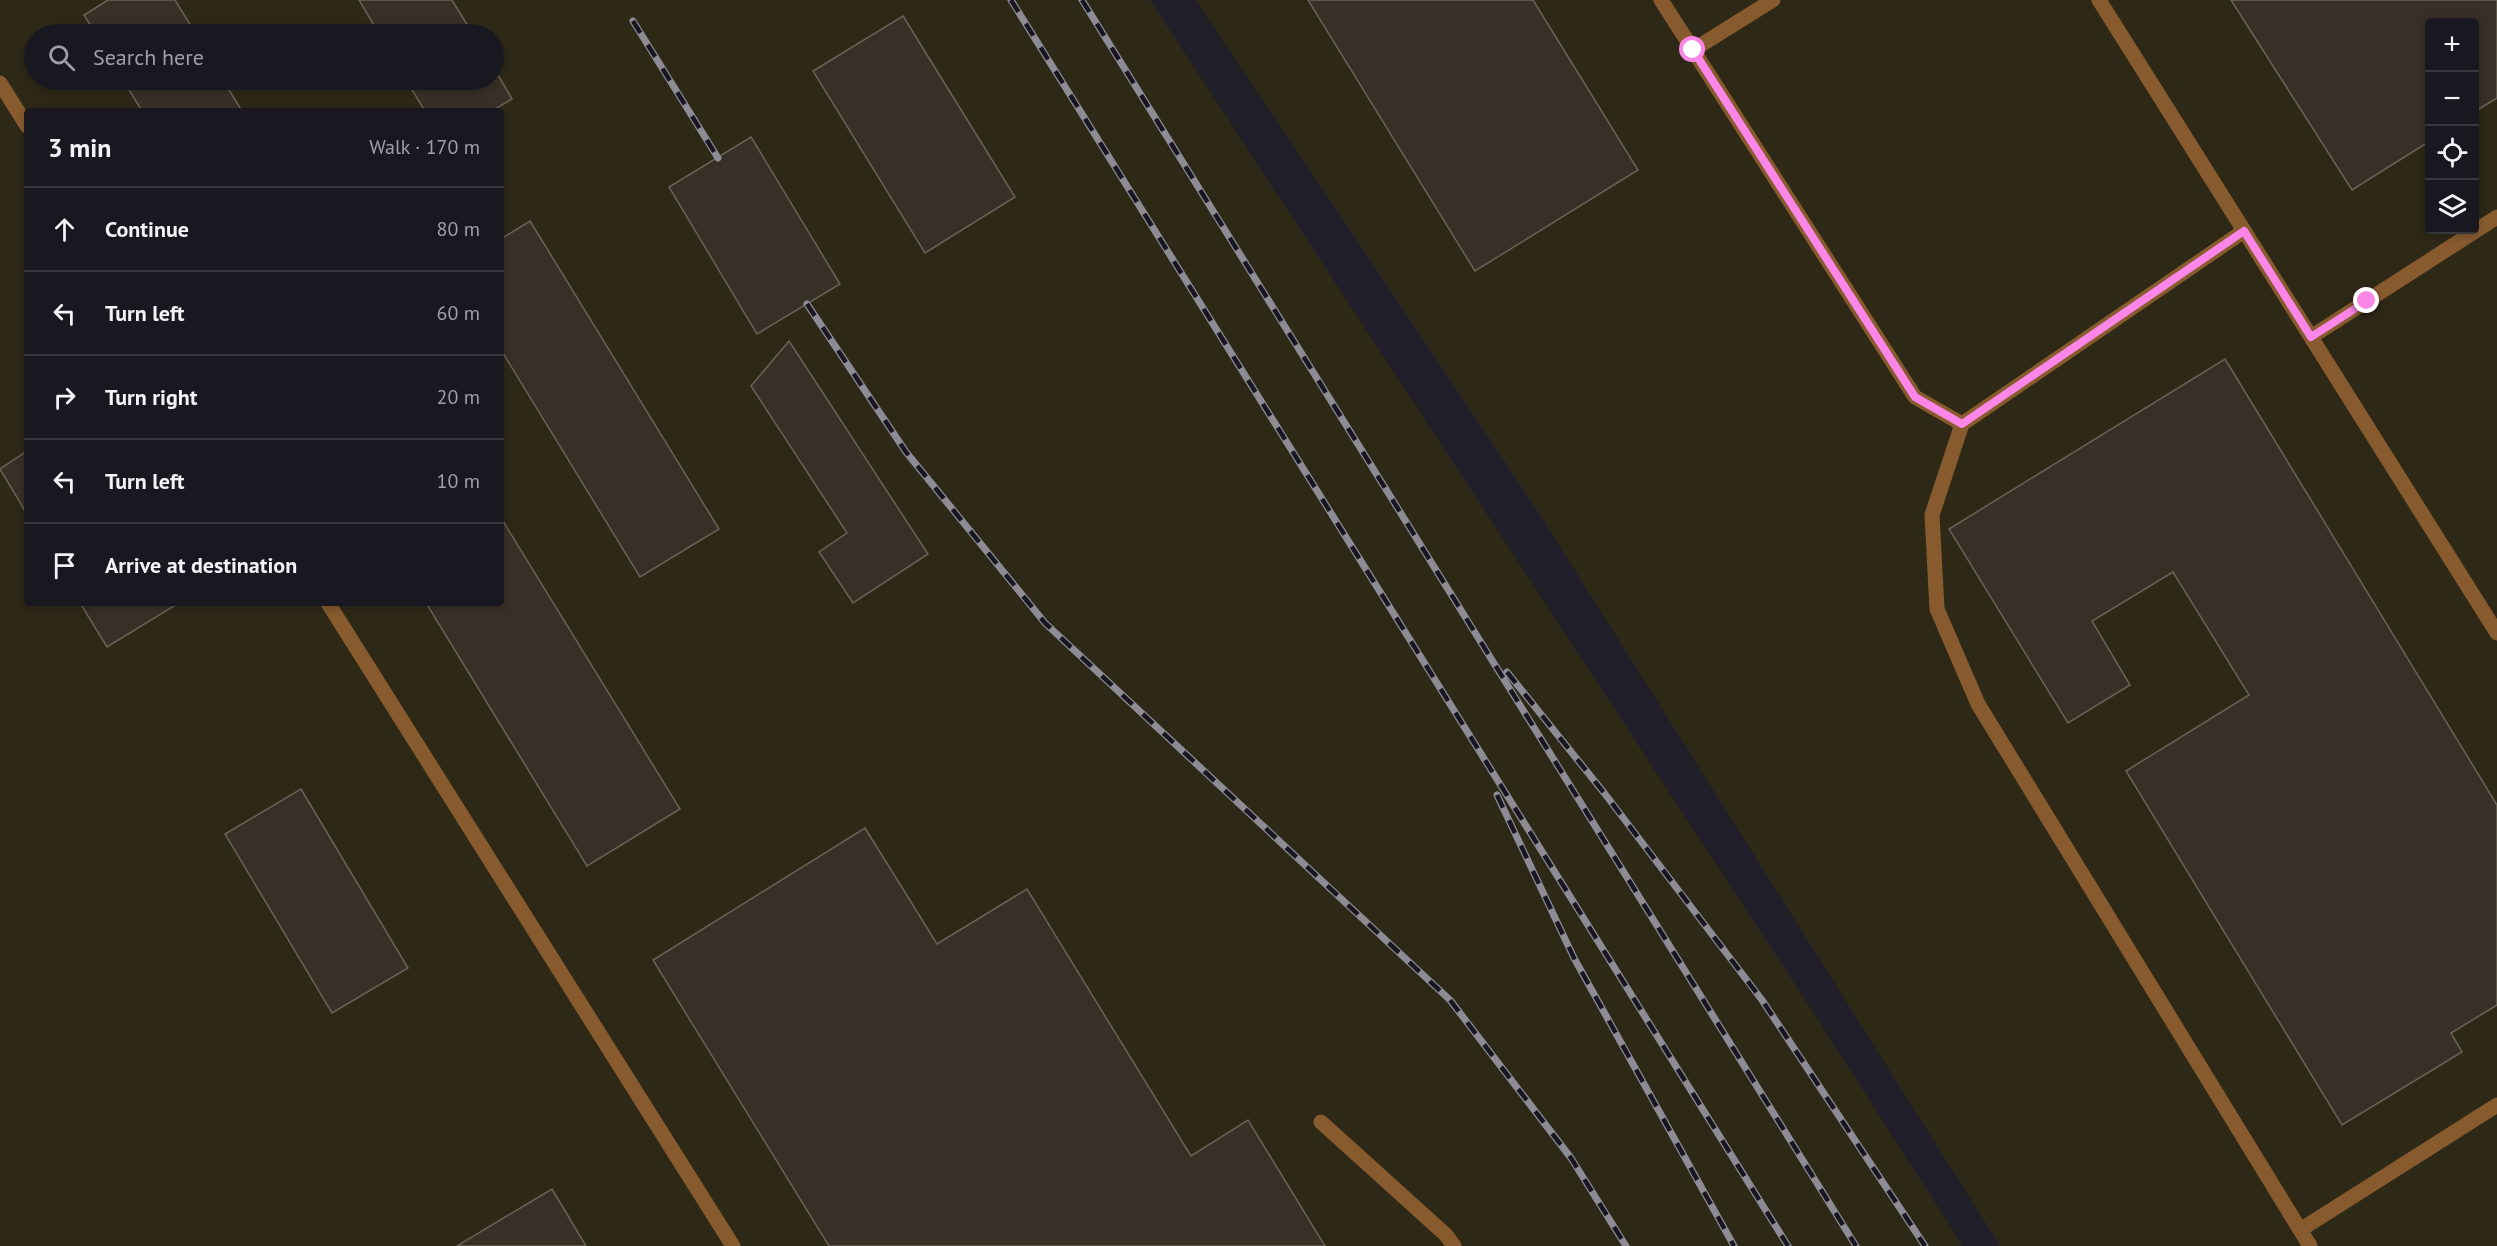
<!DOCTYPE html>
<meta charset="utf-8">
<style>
:root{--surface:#191820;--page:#222129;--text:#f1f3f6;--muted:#9fa0a5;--line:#37373e}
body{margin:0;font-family:"PT Sans",sans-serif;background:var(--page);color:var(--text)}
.controls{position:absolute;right:18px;top:18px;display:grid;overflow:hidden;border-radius:6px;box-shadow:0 3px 9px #0003}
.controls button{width:54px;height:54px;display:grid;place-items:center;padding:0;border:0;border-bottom:2px solid var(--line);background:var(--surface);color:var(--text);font:30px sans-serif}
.stop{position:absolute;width:18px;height:18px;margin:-14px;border:4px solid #fa87e7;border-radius:50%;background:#fff}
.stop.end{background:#fa87e7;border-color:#fff;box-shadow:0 2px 6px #0008}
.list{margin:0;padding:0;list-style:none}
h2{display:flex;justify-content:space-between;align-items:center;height:78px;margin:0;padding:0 24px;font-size:26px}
h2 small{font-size:20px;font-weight:400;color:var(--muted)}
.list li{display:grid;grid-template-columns:39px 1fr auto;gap:18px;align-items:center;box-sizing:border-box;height:84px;padding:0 24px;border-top:2px solid var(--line)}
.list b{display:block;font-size:22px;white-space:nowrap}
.list em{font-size:20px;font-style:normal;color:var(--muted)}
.icon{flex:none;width:33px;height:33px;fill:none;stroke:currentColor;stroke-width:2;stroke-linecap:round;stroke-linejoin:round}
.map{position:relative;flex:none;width:2497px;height:1246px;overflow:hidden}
.search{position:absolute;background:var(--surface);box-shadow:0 3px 9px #0003;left:24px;top:24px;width:480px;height:66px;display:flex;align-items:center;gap:15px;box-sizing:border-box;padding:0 21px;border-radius:33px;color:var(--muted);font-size:22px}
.panel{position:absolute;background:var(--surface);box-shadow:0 3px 9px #0003;left:24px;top:108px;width:480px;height:498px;border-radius:6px}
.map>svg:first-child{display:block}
</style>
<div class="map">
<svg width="2497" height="1246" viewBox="0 0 2497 1246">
<rect width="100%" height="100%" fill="#21202a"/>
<path fill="#2e2817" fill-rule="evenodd" d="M0,0H1150L1804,998L1963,1246H0ZM34,34H494V80H34ZM27,111H501V603H27Z
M1196,0H2497V1246H2000L1537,510ZM2430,22H2474V230H2430Z"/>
<path fill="#383027" stroke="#6b6258" stroke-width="1.5" d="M108,0H175L196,34H96L84,15Z
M359,0H452L473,34H379Z
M1308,0H1533L1638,170L1475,271Z
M2231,0H2497V98L2474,112V22H2430V141L2352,190Z
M903,16L1015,197L925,253L813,71Z
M494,68L512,99L492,111H425L406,80H494Z
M123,80H223L242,111H142Z
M751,137L840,284L757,334L669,187Z
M530,221L719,529L640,577L501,350V239Z
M789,341L928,554L853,603L819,552L847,533L751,386Z
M2225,359L2497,805V1005L2451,1033L2462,1052L2342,1125L2126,771L2249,695L2173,572L2092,621L2130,685L2068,723L1949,529Z
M27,451V514L0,469Z
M501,518L680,809L587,866L426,603H501Z
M80,603H179L107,647Z
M301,789L408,968L332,1013L225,834Z
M865,828L937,944L1027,889L1191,1156L1248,1120L1325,1246H829L653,960Z
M552,1189L586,1246H457Z"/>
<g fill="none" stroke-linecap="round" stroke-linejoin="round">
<path stroke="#885b2f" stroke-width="15" d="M1661,0L1915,397L1962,424
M2099,0L2497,633
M1693,50L1773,0
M0,83L27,126
M2244,231L1962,424L1932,515L1937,609L1978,704L2310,1246
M2311,337L2497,217
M328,603L733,1246
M1321,1122L1446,1235L1454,1246
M2300,1230L2497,1105"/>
<g stroke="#8d8c95" stroke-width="7">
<path id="rail" d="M1011,0L1788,1246
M1082,0L1856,1246
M633,21L718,158
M807,304L906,452L1045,623L1450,1000L1571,1158L1626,1246
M1507,672L1605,794L1762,1000L1925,1246
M1497,795L1574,958L1734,1246"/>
</g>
<use href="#rail" stroke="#181620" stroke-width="4.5" stroke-dasharray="14" stroke-linecap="butt"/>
</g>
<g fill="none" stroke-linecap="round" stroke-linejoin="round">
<path stroke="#fa87e7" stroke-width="8" d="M1693,50L1915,397L1962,424L2244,231L2311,337L2367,301"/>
</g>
</svg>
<div class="controls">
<button>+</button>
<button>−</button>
<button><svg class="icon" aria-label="locate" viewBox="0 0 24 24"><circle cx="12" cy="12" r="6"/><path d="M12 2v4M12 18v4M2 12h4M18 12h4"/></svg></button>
<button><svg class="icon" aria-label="layers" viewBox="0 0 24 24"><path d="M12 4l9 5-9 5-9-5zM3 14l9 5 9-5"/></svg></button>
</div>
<div class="stop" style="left:1693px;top:50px"></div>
<div class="stop end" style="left:2367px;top:301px"></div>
<div class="search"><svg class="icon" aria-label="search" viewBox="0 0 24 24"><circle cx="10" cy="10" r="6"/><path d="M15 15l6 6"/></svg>Search here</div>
<section class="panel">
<h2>3 min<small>Walk · 170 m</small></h2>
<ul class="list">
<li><svg class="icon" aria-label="ahead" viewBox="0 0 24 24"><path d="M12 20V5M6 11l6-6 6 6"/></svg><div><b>Continue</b></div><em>80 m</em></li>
<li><svg class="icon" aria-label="left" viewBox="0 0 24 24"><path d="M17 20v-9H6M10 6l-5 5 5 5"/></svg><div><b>Turn left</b></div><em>60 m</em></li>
<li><svg class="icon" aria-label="right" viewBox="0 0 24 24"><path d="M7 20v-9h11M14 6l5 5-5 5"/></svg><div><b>Turn right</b></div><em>20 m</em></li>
<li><svg class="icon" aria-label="left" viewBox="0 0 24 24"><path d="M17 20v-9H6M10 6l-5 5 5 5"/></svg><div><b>Turn left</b></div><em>10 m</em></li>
<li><svg class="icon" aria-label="arrive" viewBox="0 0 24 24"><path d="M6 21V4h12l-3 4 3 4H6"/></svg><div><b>Arrive at destination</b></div></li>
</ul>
</section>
</div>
